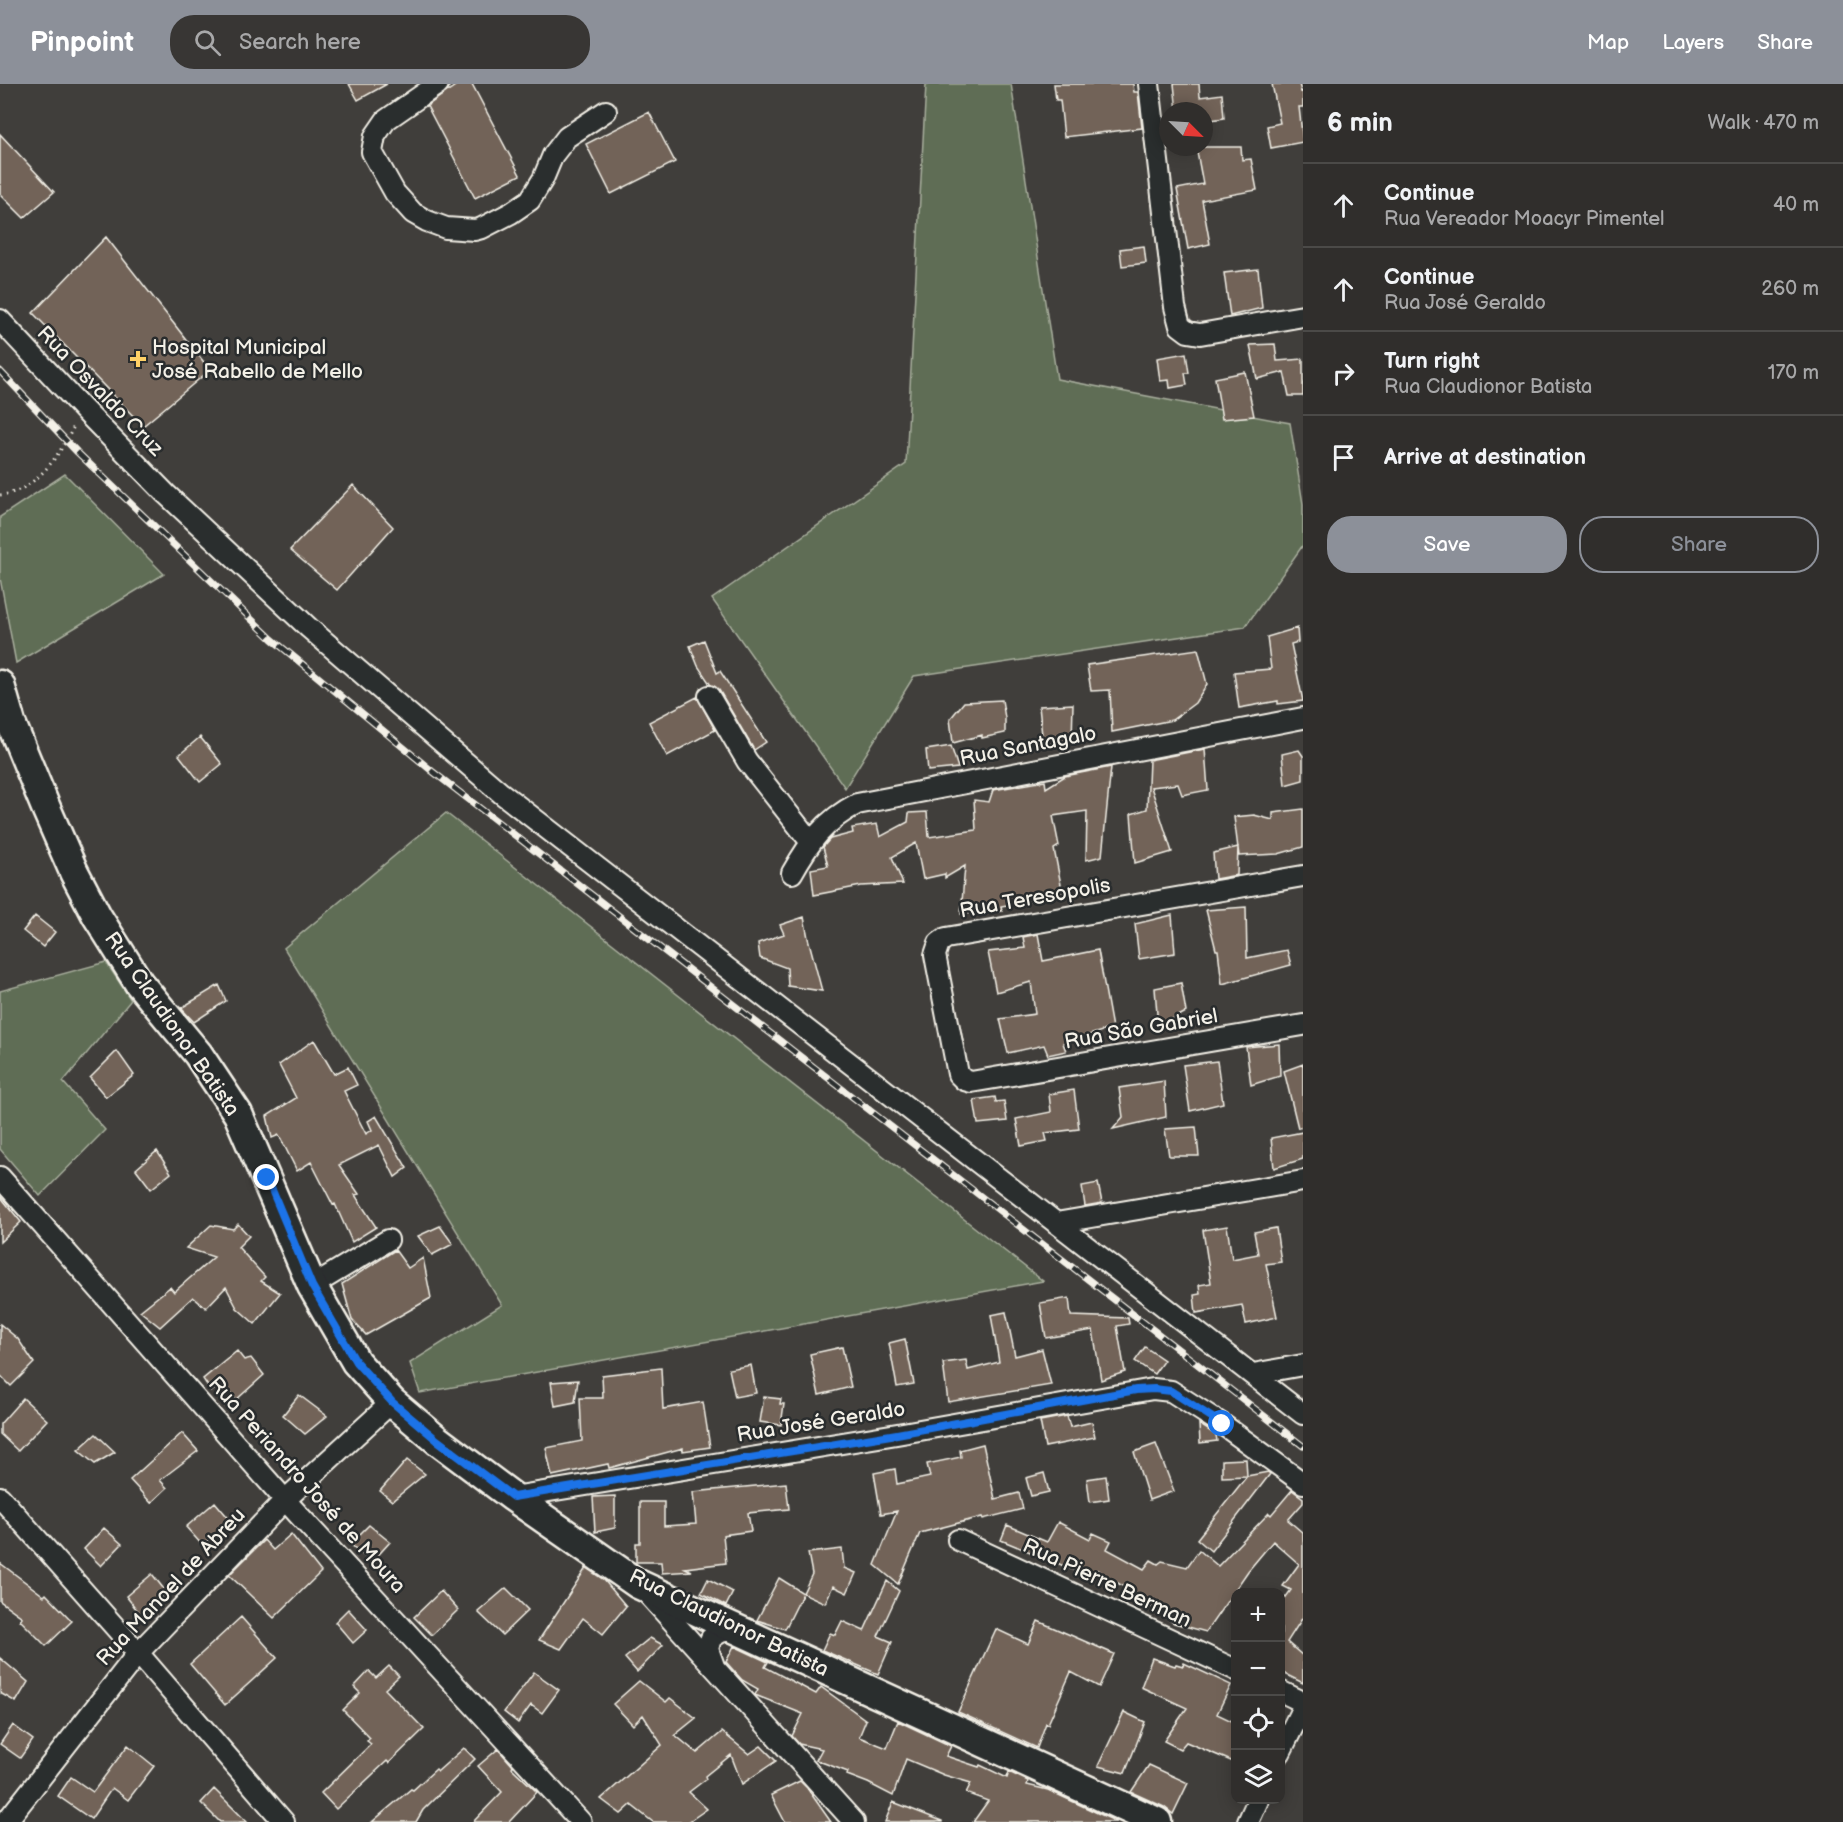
<!DOCTYPE html>
<meta charset="utf-8">
<style>
:root{--surface:#302e2c;--page:#383634;--text:#f1f3f6;--muted:#a8a8a9;--line:#4b4a48;--accent:#8c9099}
body{margin:0;font-family:"Balsamiq Sans",sans-serif;background:var(--page);color:var(--text)}
.controls{position:absolute;right:18px;bottom:18px;display:grid;overflow:hidden;border-radius:12px;box-shadow:0 3px 15px #0003}
.controls button{width:54px;height:54px;display:grid;place-items:center;padding:0;border:0;border-bottom:2px solid var(--line);background:var(--surface);color:var(--text);font:30px sans-serif}
.compass{position:absolute;left:1159px;top:18px;width:54px;height:54px;border-radius:50%;background:var(--surface);box-shadow:0 3px 15px #0003;rotate:114deg}
.stop{position:absolute;width:18px;height:18px;margin:-14px;border:4px solid #1a73e8;border-radius:50%;background:#fff}
.stop.end{background:#1a73e8;border-color:#fff;box-shadow:0 2px 6px #0008}
.list{margin:0;padding:0;list-style:none}
h2{display:flex;justify-content:space-between;align-items:center;height:78px;margin:0;padding:0 24px;font-size:26px}
h2 small{font-size:20px;font-weight:400;color:var(--muted)}
.list li{display:grid;grid-template-columns:39px 1fr auto;gap:18px;align-items:center;box-sizing:border-box;height:84px;padding:0 24px;border-top:2px solid var(--line)}
.list b{display:block;font-size:22px;white-space:nowrap}
.list p{margin:0;font-size:20px;white-space:nowrap;color:var(--muted)}
.list em{font-size:20px;font-style:normal;color:var(--muted)}
.actions{display:flex;gap:12px;padding:18px 24px}
.actions a{flex:1;padding:14px 0;border:2px solid var(--accent);border-radius:24px;text-align:center;font-size:21px;color:var(--accent)}
.actions .main{background:var(--accent);color:#fff}
.icon{flex:none;width:33px;height:33px;fill:none;stroke:currentColor;stroke-width:2;stroke-linecap:round;stroke-linejoin:round}
.map{position:relative;flex:none;width:1303px;height:1738px;overflow:hidden}
header{display:flex;align-items:center;gap:36px;box-sizing:border-box;height:84px;padding:0 30px;background:var(--accent);color:#fff}
header strong{font-size:28px}
nav{display:flex;gap:33px;margin-inline-start:auto;font-size:21px}
.search{width:420px;height:54px;background:var(--page);display:flex;align-items:center;gap:15px;box-sizing:border-box;padding:0 21px;border-radius:24px;color:var(--muted);font-size:22px}
main{display:flex}
aside{flex:1;background:var(--surface)}
.map>svg:first-child{display:block}
</style>
<header>
<strong>Pinpoint</strong>
<div class="search"><svg class="icon" aria-label="search" viewBox="0 0 24 24"><circle cx="10" cy="10" r="6"/><path d="M15 15l6 6"/></svg>Search here</div>
<nav><a>Map</a><a>Layers</a><a>Share</a></nav>
</header>
<main>
<div class="map">
<svg width="1303" height="1738" viewBox="0 0 1303 1738">
<rect width="100%" height="100%" fill="#403e3b"/>
<filter id="ink" filterUnits="userSpaceOnUse"><feTurbulence type="fractalNoise" baseFrequency=".0167" numOctaves="2"/><feDisplacementMap in="SourceGraphic" scale="12" xChannelSelector="R" yChannelSelector="G"/><feConvolveMatrix kernelMatrix="1 2 1 2 8 2 1 2 1" color-interpolation-filters="sRGB"/></filter>
<g filter="url(#ink)">
<path fill="#5e6d55" stroke="#a9af9e" stroke-width="1.5" d="M926,0H1011L1057,295L1290,339L1303,420V461L1245,543L914,592L845,704L712,515L906,380Z
M65,390L164,490L16,579L0,494V433Z
M446,729L1043,1197L420,1309L410,1279L502,1221L284,864Z
M106,878L131,916L63,998L105,1046L40,1112L0,1065V907Z"/>
<path fill="#726459" stroke="#f4f1e8" stroke-width="1.5" d="M349,0H387L358,16Z
M458,0H472L520,91L475,114L427,22Z
M1054,0H1133L1134,8H1138L1142,44L1064,53L1060,16H1056Z
M1174,0H1199L1200,13L1222,10L1224,34L1204,37V27H1177Z
M1272,0H1299L1301,8L1303,7V23H1299L1303,58L1271,64L1267,42L1280,39Z
M649,28L675,78L611,110L586,60Z
M0,50L54,108L24,134L0,110Z
M1196,63H1241L1242,76L1251,75L1257,106L1202,116L1210,160L1188,165L1177,105L1203,100Z
M106,153L210,286L143,342L33,229Z
M1144,162L1146,179L1122,182L1120,165Z
M1258,185L1262,224L1230,232L1224,189Z
M1275,260L1277,277L1303,275V312H1289L1284,288L1257,295L1250,261Z
M1186,269L1189,289H1185L1187,301L1170,304L1169,296L1160,297L1157,274Z
M1245,288L1254,332L1222,335L1215,294Z
M353,401L393,443L337,506L290,466Z
M1297,544L1298,558L1291,560L1303,617L1278,620V617L1239,624L1234,588L1271,585L1267,553Z
M704,556L717,589L720,587L766,658L754,666L719,606L710,600L698,582L690,562Z
M1198,565L1207,600L1195,619L1172,636L1112,648L1110,606L1091,607L1087,581Z
M697,613L715,646L667,672L649,638Z
M1002,616L1005,634V649L982,654V651L953,659L950,635L964,618Z
M1073,620L1072,656L1043,661L1039,622Z
M200,653L222,680L200,698L179,671Z
M951,662L958,684L928,687L926,666Z
M1205,665L1208,706L1182,711L1178,700L1151,703L1172,768L1135,779L1131,730L1147,725L1149,676Z
M1299,666L1303,672V696L1285,701L1282,670Z
M1111,683L1102,772L1086,776L1087,727L1053,732L1059,762L1054,765L1063,811L1001,822L1002,827L961,830L965,782L945,794V790L923,795L916,759L892,773L903,800L861,802L814,811L811,785L828,782L823,763L830,755L853,749L852,744L877,740L880,753L908,738L909,729L927,728L929,753L976,746L974,716L989,718L993,706L1045,697L1046,704L1065,692Z
M1303,725V763L1278,770L1239,772L1234,733L1254,731L1273,736V729Z
M1238,763L1237,791L1215,795L1213,769Z
M1246,823L1247,874L1287,866L1291,881L1222,900L1218,866H1216L1206,826Z
M1172,831L1175,869L1139,875L1135,840Z
M35,832L55,848L43,863L23,847Z
M804,833L808,854L822,907L788,902L787,884L760,874L758,859L784,850L780,841Z
M1038,850L1043,877L1098,866L1112,944L1063,959L1066,967L1048,971L1044,961L1008,969L1000,935L1035,930L1031,898L996,908L988,868L1025,864L1023,853Z
M1181,899L1186,928L1158,943L1155,904Z
M219,901L226,917L194,938L181,924Z
M314,956L334,990L348,983L357,1001L344,1007L366,1050L372,1046L368,1037L376,1032L407,1084L395,1093L379,1061L339,1081L359,1110L355,1111L376,1143L352,1158L335,1120L333,1121L311,1078L297,1087L279,1051L272,1054L267,1032L296,1014L279,981Z
M1279,960L1280,992L1251,1001L1246,963Z
M117,967L134,991L106,1013L90,994Z
M1217,977L1223,1019L1190,1027L1183,981Z
M1303,980V1043L1298,1044L1284,987Z
M1164,997L1166,1033L1113,1045L1123,1033L1119,1004Z
M1074,1006L1079,1045L1045,1049L1047,1057L1021,1062L1016,1035L1051,1028L1049,1010Z
M995,1013L996,1018L1004,1017L1007,1037L978,1040L974,1016Z
M1196,1043L1199,1072H1169L1165,1045Z
M1303,1048V1075L1274,1084L1271,1054Z
M157,1067L171,1089L151,1105L136,1085Z
M1098,1099L1102,1119L1085,1122L1082,1102Z
M0,1112L21,1138L0,1158Z
M238,1140L249,1152L238,1163L265,1193L261,1197L280,1209L255,1240L237,1224L226,1203L206,1224L193,1213L160,1243L140,1227L170,1203L174,1208L214,1173L186,1164L211,1141L233,1145Z
M440,1142L453,1160L432,1171L418,1152Z
M1227,1142L1232,1175L1258,1170L1254,1148L1276,1144L1281,1178L1266,1180L1277,1233L1246,1240L1242,1221L1196,1229L1194,1211L1200,1210L1199,1201L1211,1199L1203,1146Z
M395,1166L408,1184L423,1174L431,1214L366,1251L352,1236L342,1200Z
M1069,1214L1071,1232L1128,1234L1129,1240L1117,1242L1125,1288L1101,1296L1093,1246L1046,1254L1040,1219Z
M1006,1228L1015,1272L1042,1265L1051,1301L948,1318L943,1279L966,1276L968,1286L999,1278L991,1231Z
M0,1240L18,1255L34,1279L11,1302L0,1291Z
M905,1255L914,1300L897,1303L889,1259Z
M842,1263L851,1303L819,1311L810,1270Z
M1145,1263L1164,1276L1154,1290L1135,1277Z
M237,1267L244,1276L251,1274L264,1291L236,1316L223,1301L211,1307L203,1295Z
M751,1281L756,1309L735,1313L729,1285Z
M661,1284L663,1325L703,1318L710,1363L683,1367V1364L609,1384L608,1380L552,1392L546,1364L582,1357L580,1314H603L602,1291Z
M578,1296L575,1318L555,1322L551,1298Z
M299,1311L327,1332L305,1350L283,1331Z
M764,1313L781,1315L780,1320H784L781,1341L760,1338Z
M23,1314L47,1336L18,1367L0,1350V1340Z
M1067,1332L1070,1343L1092,1338L1095,1353L1045,1363L1040,1337Z
M1199,1340L1216,1351L1217,1357L1200,1359Z
M182,1349L198,1367L160,1396L167,1404L151,1419L130,1396Z
M96,1350L115,1368L95,1380L78,1366Z
M983,1360L995,1415L1019,1409L1023,1425L983,1435L982,1433L920,1449L898,1500L875,1481L897,1427L881,1430L874,1389L895,1385L897,1400L930,1393L927,1380L961,1373L960,1366Z
M1156,1360L1174,1407L1149,1416L1134,1368Z
M1246,1375L1247,1392L1222,1393V1376Z
M407,1376L425,1390L392,1417L380,1407Z
M1268,1388L1270,1390L1211,1467L1197,1455L1247,1392Z
M1044,1389L1049,1408L1031,1412L1026,1394Z
M1106,1392L1109,1415L1090,1418L1087,1395Z
M786,1399L789,1425L748,1429L751,1447L723,1451L726,1479L685,1484L692,1487L662,1489L661,1478H636V1459H640V1418H664V1442L696,1440L693,1408Z
M1292,1406L1303,1414V1419L1288,1436L1303,1449V1533L1287,1558L1303,1572V1599L1281,1588V1520L1291,1506L1283,1502L1299,1480L1273,1457L1248,1487L1206,1548L1174,1539L1118,1499L1116,1502L1097,1486L1093,1494L1001,1456L1007,1441L1047,1458L1058,1438L1090,1455L1093,1449L1111,1457L1107,1465L1144,1485L1151,1476L1158,1480L1162,1477L1187,1483L1199,1466L1218,1482L1269,1429L1271,1431Z
M615,1412V1444L595,1448L593,1413Z
M215,1418L231,1437L203,1462L186,1443Z
M369,1441L390,1458L372,1478L350,1460Z
M104,1444L122,1460L101,1482L84,1465Z
M291,1450L321,1488L274,1534L229,1491L264,1456L273,1466Z
M842,1465L844,1484L856,1489L847,1509L833,1502L825,1519L803,1509L812,1490L808,1469Z
M0,1479L44,1512L46,1510L72,1537L46,1562L20,1536L22,1533L0,1517Z
M586,1484L604,1496L626,1522L603,1550L583,1534L561,1565L539,1556Z
M152,1490L167,1509L141,1531L126,1512Z
M779,1494L803,1509L785,1545L757,1536Z
M708,1495L733,1508L726,1522L701,1509Z
M887,1497L899,1507L878,1552L892,1558L878,1590L822,1566L830,1549L835,1551L842,1537L864,1547Z
M506,1504L528,1526L502,1551L478,1528Z
M441,1507L458,1526L432,1551L414,1533Z
M348,1525L367,1546L353,1559L335,1538Z
M241,1533L277,1574L225,1621L190,1580Z
M1038,1537L1114,1570L1099,1603L1071,1588L1048,1640L1046,1639L1037,1664L958,1628L996,1545L1028,1560Z
M650,1554L663,1561L637,1588L625,1574Z
M734,1562L768,1578L765,1583L816,1610L821,1603L866,1636L859,1653L887,1664L898,1637L951,1662L946,1672L979,1683L980,1681L1007,1694L1009,1688L1028,1697L1027,1701L1048,1706L1117,1738H973L988,1717L966,1709L971,1699L944,1691L906,1675L893,1712L868,1699L847,1691L848,1688L816,1676L822,1665L799,1660L792,1652L803,1630L755,1611L758,1605L742,1596L726,1578Z
M0,1574L28,1598L16,1618L0,1609Z
M1152,1574L1175,1582L1176,1580L1183,1582L1184,1579L1231,1601L1217,1630L1236,1639V1679L1186,1658L1180,1665L1164,1657L1187,1624L1141,1603Z
M389,1582L399,1592L385,1605L424,1645L389,1679L387,1677L336,1725L321,1709L371,1660L367,1657L370,1654L343,1626L360,1609L354,1603L369,1587L376,1594Z
M534,1588L559,1606L542,1629L531,1621L518,1639L504,1628Z
M639,1597L666,1618L670,1614L696,1634L675,1651L697,1669L722,1648L749,1670L761,1662L776,1677L742,1700L731,1671L705,1692L706,1695L689,1708L707,1725L688,1738H653L631,1721L621,1730L601,1715L662,1661L643,1631L633,1641L613,1620Z
M1124,1628L1145,1638L1125,1689L1098,1682Z
M13,1641L33,1656L20,1674L0,1660Z
M128,1661L154,1682L128,1716L112,1704L91,1735L58,1712L71,1693L93,1708Z
M464,1664L475,1675L423,1726L416,1738H372L411,1705L413,1706L436,1685L438,1687Z
M498,1665L513,1682L512,1684L537,1708L509,1738H473L502,1708L478,1682Z
M1149,1681L1188,1699L1173,1730L1164,1723L1131,1708Z
M800,1697L807,1704L831,1738H785L771,1711Z
M214,1705L247,1738H220L201,1719Z
M893,1718L942,1737V1738H885Z"/>
<g fill="none" stroke-linecap="round" stroke-linejoin="round">
<g stroke="#f4f1e8" stroke-width="24">
<path id="minor" d="M438,0L386,36L375,52L372,68L395,109L413,129L427,137L446,144L475,146L482,144L511,129L530,116L543,95L553,71L567,53L606,27
M1149,0L1175,223L1180,242L1188,248L1200,250L1303,232
M0,236L83,325L166,410L309,544L501,709L1303,1330
M709,612L747,677L810,757
M792,789C809,759 825,736 857,720L1303,634
M1303,792L946,854L939,859L935,871L958,990L964,996L971,998L1303,941
M0,1093L285,1416L581,1738
M1056,1139L1303,1097
M312,1202L388,1156
M1253,1290L1303,1281
M0,1413L138,1569L284,1738
M513,1413L897,1350L1153,1305L1171,1307L1222,1340L1303,1399
M958,1456L1236,1586
M646,1508L854,1738
M714,1582L708,1565L711,1554L721,1548L735,1545
M1280,1607L1303,1618
M1280,1669L1303,1623
M6,1738L138,1569L285,1416L392,1318
M1248,1738L1258,1716"/>
</g>
<g stroke="#f4f1e8" stroke-width="33">
<path id="secondary" d="M0,601L11,639L46,724L74,788L97,832L139,899L198,970L238,1030L312,1202L356,1278L392,1318L437,1356L513,1413L638,1500L1157,1738"/>
</g>
<path stroke="#f4f1e8" stroke-width="3" stroke-dasharray="1.5 4.5" stroke-linecap="butt" d="M0,411C36,408 61,369 75,340"/>
<use href="#minor" stroke="#2a2d2e" stroke-width="20"/>
<use href="#secondary" stroke="#2a2d2e" stroke-width="28"/>
<g stroke="#f4f1e8" stroke-width="7">
<path id="rail" d="M0,287L77,368L272,555L432,687L1303,1362"/>
</g>
<use href="#rail" stroke="#2a2d2e" stroke-width="4.5" stroke-dasharray="14" stroke-linecap="butt"/>
</g>
</g>
<g fill="none" stroke-linecap="round" stroke-linejoin="round" filter="url(#ink)">
<path stroke="#1a73e8" stroke-width="8" d="M267,1094L312,1202L356,1278L392,1318L437,1356L513,1413L897,1350L1136,1306L1154,1305L1171,1307L1222,1340"/>
</g>
<path fill="#ffd166" stroke="#2a2d2e" stroke-width="2" d="M135 266h6v6h6v6h-6v6h-6v-6h-6v-6h6z"/>
<g text-anchor="middle" dominant-baseline="central" stroke-width="5" stroke-linejoin="round" paint-order="stroke">
<g font-size="21" fill="#f4f1e8" stroke="#2a2d2e" text-anchor="start">
<text x="152" y="263">Hospital Municipal<tspan x="152" dy="24">José Rabello de Mello</tspan></text>
</g>
<g font-size="21" fill="#f4f1e8" stroke="#2a2d2e">
<text transform="translate(100 307) rotate(46)">Rua Osvaldo Cruz</text>
<text transform="translate(1028 662) rotate(-11)">Rua Santagalo</text>
<text transform="translate(1035 814) rotate(-10)">Rua Teresopolis</text>
<text transform="translate(172 940) rotate(55)">Rua Claudionor Batista</text>
<text transform="translate(1141 945) rotate(-10)">Rua São Gabriel</text>
<text transform="translate(821 1338) rotate(-9)">Rua José Geraldo</text>
<text transform="translate(307 1401) rotate(48)">Rua Periandro José de Moura</text>
<text transform="translate(1107 1499) rotate(25)">Rua Pierre Berman</text>
<text transform="translate(171 1503) rotate(-47)">Rua Manoel de Abreu</text>
<text transform="translate(729 1539) rotate(26)">Rua Claudionor Batista</text>
</g>
</g>
</svg>
<div class="controls">
<button>+</button>
<button>−</button>
<button><svg class="icon" aria-label="locate" viewBox="0 0 24 24"><circle cx="12" cy="12" r="6"/><path d="M12 2v4M12 18v4M2 12h4M18 12h4"/></svg></button>
<button><svg class="icon" aria-label="layers" viewBox="0 0 24 24"><path d="M12 4l9 5-9 5-9-5zM3 14l9 5 9-5"/></svg></button>
</div>
<svg class="compass" viewBox="-18 -18 36 36"><path d="M0-13l5 13h-10z" fill="#e53935"/><path d="M0 13l5-13h-10z" fill="#a8a8a9"/></svg>
<div class="stop" style="left:1222px;top:1340px"></div>
<div class="stop end" style="left:267px;top:1094px"></div>
</div>
<aside>
<h2>6 min<small>Walk · 470 m</small></h2>
<ul class="list">
<li><svg class="icon" aria-label="ahead" viewBox="0 0 24 24"><path d="M12 20V5M6 11l6-6 6 6"/></svg><div><b>Continue</b><p>Rua Vereador Moacyr Pimentel</p></div><em>40 m</em></li>
<li><svg class="icon" aria-label="ahead" viewBox="0 0 24 24"><path d="M12 20V5M6 11l6-6 6 6"/></svg><div><b>Continue</b><p>Rua José Geraldo</p></div><em>260 m</em></li>
<li><svg class="icon" aria-label="right" viewBox="0 0 24 24"><path d="M7 20v-9h11M14 6l5 5-5 5"/></svg><div><b>Turn right</b><p>Rua Claudionor Batista</p></div><em>170 m</em></li>
<li><svg class="icon" aria-label="arrive" viewBox="0 0 24 24"><path d="M6 21V4h12l-3 4 3 4H6"/></svg><div><b>Arrive at destination</b></div></li>
</ul>
<div class="actions"><a class="main">Save</a><a>Share</a></div>
</aside>
</main>
